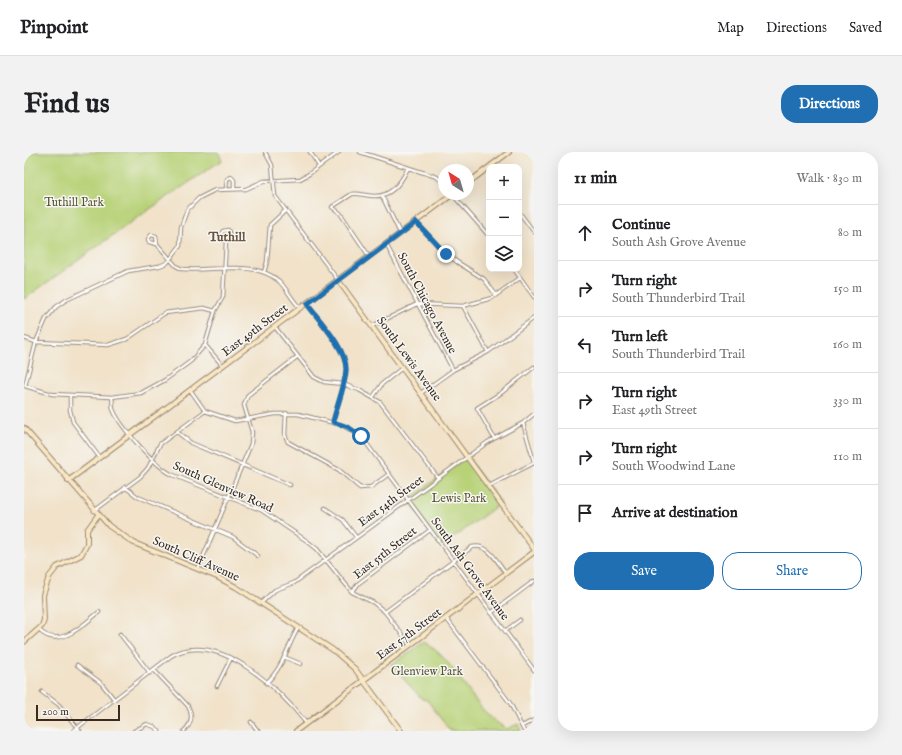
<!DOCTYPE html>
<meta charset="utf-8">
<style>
:root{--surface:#fff;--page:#f2f2f2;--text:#202124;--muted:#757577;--line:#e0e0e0;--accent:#1f6fb2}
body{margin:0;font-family:"IM FELL English",serif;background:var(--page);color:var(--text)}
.controls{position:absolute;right:12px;top:12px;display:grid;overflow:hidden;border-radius:8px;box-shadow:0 4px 16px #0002}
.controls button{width:36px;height:36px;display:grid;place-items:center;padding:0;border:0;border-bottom:1px solid var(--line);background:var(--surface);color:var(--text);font:20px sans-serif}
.compass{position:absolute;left:414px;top:12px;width:36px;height:36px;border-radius:50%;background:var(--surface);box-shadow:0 4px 16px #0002;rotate:323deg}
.scale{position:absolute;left:12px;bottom:10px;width:84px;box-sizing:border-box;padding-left:4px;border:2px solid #3b2a1e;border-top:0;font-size:11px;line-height:14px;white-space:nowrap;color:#3b2a1e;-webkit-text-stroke:3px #f6f6f2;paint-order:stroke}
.stop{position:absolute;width:12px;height:12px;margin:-9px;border:3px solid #1f6fb2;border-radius:50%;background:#fff}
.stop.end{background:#1f6fb2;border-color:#fff;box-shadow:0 1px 4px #0008}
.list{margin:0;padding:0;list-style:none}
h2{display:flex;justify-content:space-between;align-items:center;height:52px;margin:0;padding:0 16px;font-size:17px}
h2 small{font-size:13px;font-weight:400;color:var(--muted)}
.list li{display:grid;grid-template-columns:26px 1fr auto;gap:12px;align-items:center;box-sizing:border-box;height:56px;padding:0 16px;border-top:1px solid var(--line)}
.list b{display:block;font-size:15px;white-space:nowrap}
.list p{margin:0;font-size:13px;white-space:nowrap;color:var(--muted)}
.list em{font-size:13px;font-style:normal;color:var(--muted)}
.actions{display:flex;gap:8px;padding:12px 16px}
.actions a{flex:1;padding:9px 0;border:1px solid var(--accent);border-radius:16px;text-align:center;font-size:14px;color:var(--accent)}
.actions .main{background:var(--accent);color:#fff}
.icon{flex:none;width:22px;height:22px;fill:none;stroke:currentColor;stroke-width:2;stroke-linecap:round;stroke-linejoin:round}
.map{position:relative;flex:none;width:510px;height:579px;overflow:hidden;border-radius:16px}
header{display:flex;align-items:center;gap:24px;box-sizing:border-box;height:56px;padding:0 20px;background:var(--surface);border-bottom:1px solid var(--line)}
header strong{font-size:19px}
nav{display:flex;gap:22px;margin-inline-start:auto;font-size:14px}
.intro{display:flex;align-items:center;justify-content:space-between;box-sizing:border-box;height:96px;padding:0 24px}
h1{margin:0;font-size:28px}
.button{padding:10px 18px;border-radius:16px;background:var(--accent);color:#fff;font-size:14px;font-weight:700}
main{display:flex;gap:24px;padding:0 24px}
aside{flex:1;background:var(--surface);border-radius:16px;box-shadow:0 4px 16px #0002}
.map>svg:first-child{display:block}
</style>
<header>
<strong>Pinpoint</strong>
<nav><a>Map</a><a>Directions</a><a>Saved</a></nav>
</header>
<div class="intro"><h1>Find us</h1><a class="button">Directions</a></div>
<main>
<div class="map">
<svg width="510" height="579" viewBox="0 0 510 579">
<rect width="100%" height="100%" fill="#f6f6f2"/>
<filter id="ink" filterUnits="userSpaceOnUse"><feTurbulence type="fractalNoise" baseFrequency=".025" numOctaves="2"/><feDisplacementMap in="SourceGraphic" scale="8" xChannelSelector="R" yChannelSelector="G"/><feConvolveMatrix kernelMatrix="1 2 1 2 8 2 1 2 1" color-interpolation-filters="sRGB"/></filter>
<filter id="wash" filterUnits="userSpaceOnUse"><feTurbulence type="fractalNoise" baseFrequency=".012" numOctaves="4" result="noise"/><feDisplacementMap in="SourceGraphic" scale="16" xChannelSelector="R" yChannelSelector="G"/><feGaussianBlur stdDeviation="0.9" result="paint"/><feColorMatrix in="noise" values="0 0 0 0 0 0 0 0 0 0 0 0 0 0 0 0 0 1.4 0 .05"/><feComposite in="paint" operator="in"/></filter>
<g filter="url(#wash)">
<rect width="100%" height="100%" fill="#f1e2c9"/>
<path fill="#b8d278" stroke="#7a7e4b" d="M0,0H194L198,8L120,61L0,147Z
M443,305L477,351L418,394L384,348Z
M400,490C436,511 446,557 483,577L494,572L497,579H426L403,548L398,547L367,513Z"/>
</g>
<g filter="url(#ink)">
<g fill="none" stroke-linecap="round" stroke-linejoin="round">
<g stroke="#968674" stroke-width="4.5">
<path id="street" d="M241,0L248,13L251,44L314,128
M286,0L295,14
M336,0L413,25L420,32
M202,37L203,27L207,25L210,28V37
M428,42L465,84
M358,44L376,81
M495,60L510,80
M392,70L417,97L433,110L460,127L472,143
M204,78L206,84L202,90L197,82L199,79Z
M127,83L132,84L133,92L125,90L124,87Z
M133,92L152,114L158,117C188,120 229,107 255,129C263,137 268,148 276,156
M362,92L429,218
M345,104L316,61L308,55L328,42C336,41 343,44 350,44C367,45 378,29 384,16
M490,117L510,145
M240,120L243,110L246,73L262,58
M283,152C295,169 323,197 322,218C321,235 313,253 309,270
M439,154L464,200
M348,174L393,152L439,154L468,146L496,126
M251,175L290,225L300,230L319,232L335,238L356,250L414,326
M0,186L12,190L84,193L103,187L141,161L180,156L191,159
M181,193L199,214
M1,234L12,190L22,167L32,155L42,148L104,119L135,114L143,111L156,94L157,75L163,58L175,46L191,38L222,37L240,29L276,27L285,22L315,0
M1,234L28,242L88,245L117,241L141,228L167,209L181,193L191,159L199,145L202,90
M167,239L181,259L211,269L251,262H274L318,273L337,284L510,518
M397,241L429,218L464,200L510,166
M46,243V258L49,270L76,306
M88,245C89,249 88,254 89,257C95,274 133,316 149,323L237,358L283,389L293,397L328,440L350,451L361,460L386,493
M349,245L358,232L378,216
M262,261L261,283L264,290L315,318L336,336L347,335L365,322
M499,271L510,310
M153,280L167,291L266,333
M470,286L453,256L477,241L510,215
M465,334L510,311
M101,335L114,345L209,385L234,404
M301,356L319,368L332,385
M70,359L116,325L124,316L136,292L181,259
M174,417L227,292L228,280L220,253L224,243L273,205
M328,440L335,431L406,378
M237,451L251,438L270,431L464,290L499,271L510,262
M361,460L448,395C465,391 473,410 482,421
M467,461L510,429
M422,466L486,551L500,579
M15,478C35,498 59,473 75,460
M481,479L496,468
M96,482L126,521
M260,505L277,512
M53,513L77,531L90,547
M130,518L164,554C169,563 168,572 160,579
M242,531C259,516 263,495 274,476
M193,534L207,506
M18,540L35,553L56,579
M227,570L234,579
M498,574L510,568
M49,579L147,504C193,477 256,537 282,571
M110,579L123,572L131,575L135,579"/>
</g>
<g stroke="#968674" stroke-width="6">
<path id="secondary" d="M444,31L485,0
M314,128L510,397
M0,276L85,374L110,391L193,425L212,435L309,498L331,517L377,579
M44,329L429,42
M0,490L18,474L20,468L19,443L25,425L33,415L57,403L63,392V378L74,363
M272,579L510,400"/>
</g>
<use href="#street" stroke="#fff" stroke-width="2.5"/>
<use href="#secondary" stroke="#fae7c3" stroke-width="4"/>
</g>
</g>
<g fill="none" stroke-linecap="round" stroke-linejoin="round" filter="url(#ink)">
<path stroke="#1f6fb2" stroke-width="5" d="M337,284L324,275L309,270C313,253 321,235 322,218C323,197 295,168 283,152L392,70L422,102"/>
</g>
<g text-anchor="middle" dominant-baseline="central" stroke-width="3" stroke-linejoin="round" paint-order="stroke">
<g font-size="12" fill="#5a5434" stroke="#f6f6f2">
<text x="50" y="50">Tuthill Park</text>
<text x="435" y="346">Lewis Park</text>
<text x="403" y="519">Glenview Park</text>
</g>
<g font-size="12" fill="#3b2a1e" stroke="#f6f6f2">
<text transform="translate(403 151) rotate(62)">South Chicago Avenue</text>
<text transform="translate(231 178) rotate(-37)">East 49th Street</text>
<text transform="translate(385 207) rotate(54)">South Lewis Avenue</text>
<text transform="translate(199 335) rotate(24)">South Glenview Road</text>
<text transform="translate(367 349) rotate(-36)">East 54th Street</text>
<text transform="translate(361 401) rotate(-38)">East 55th Street</text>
<text transform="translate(172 407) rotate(24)">South Cliff Avenue</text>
<text transform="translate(446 417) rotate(54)">South Ash Grove Avenue</text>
<text transform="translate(385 482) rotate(-37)">East 57th Street</text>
</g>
<g font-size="13" font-weight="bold" fill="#6b553e" stroke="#f6f6f2">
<text x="203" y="85">Tuthill</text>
</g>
</g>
</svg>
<div class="controls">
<button>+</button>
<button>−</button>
<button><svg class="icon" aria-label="layers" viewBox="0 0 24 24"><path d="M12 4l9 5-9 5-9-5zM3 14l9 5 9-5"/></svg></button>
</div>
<svg class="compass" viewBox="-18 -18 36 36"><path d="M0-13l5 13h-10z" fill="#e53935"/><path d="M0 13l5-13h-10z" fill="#757577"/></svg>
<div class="scale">200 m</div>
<div class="stop" style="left:337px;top:284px"></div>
<div class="stop end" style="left:422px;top:102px"></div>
</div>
<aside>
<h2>11 min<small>Walk · 830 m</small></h2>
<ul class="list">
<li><svg class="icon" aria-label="ahead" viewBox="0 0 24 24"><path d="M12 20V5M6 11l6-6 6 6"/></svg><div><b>Continue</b><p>South Ash Grove Avenue</p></div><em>80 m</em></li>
<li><svg class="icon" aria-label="right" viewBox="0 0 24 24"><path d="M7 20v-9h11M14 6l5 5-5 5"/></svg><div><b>Turn right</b><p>South Thunderbird Trail</p></div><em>150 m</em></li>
<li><svg class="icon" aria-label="left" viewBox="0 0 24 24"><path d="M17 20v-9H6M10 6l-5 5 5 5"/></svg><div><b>Turn left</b><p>South Thunderbird Trail</p></div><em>160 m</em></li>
<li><svg class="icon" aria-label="right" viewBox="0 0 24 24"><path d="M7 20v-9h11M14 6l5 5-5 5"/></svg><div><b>Turn right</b><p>East 49th Street</p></div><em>330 m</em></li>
<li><svg class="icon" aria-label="right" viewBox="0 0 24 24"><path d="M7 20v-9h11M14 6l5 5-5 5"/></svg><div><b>Turn right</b><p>South Woodwind Lane</p></div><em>110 m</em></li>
<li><svg class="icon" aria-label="arrive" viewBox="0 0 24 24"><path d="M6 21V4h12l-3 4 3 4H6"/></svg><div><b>Arrive at destination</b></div></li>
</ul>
<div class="actions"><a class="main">Save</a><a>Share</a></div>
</aside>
</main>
